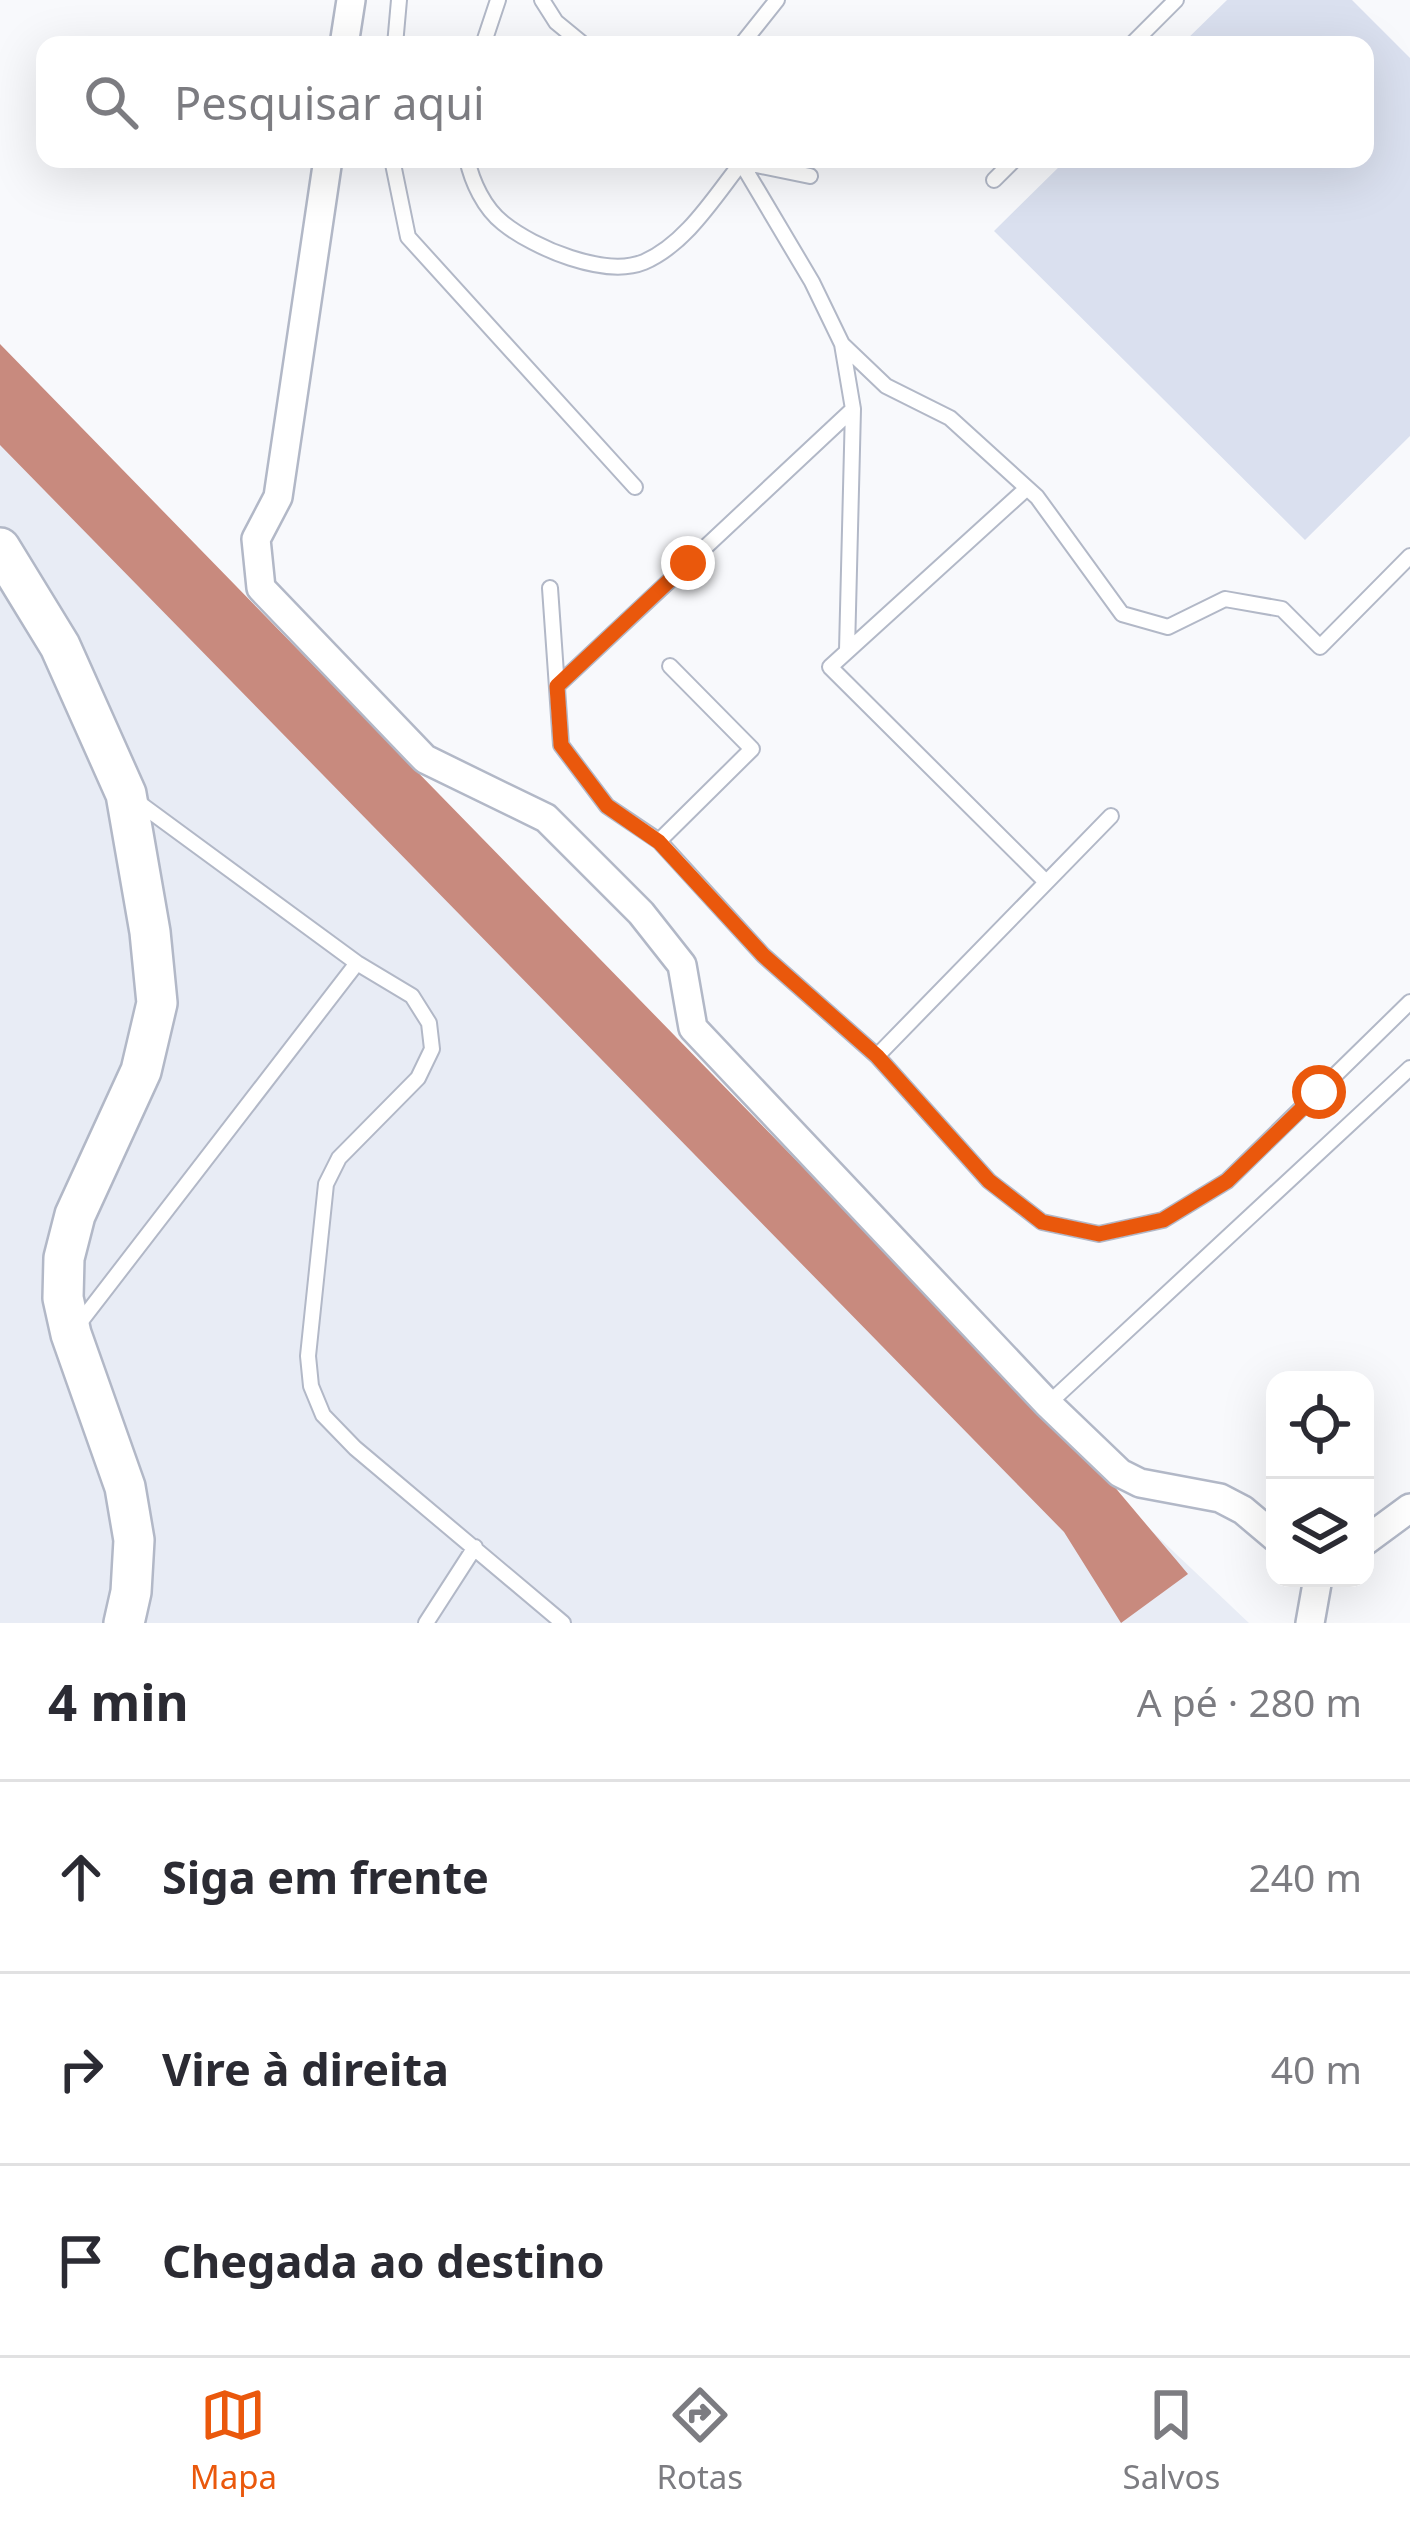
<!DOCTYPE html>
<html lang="pt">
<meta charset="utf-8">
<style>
:root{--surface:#fff;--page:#f2f2f3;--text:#2b2b33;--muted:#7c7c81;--line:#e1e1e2;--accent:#ea580c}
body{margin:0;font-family:"Noto Sans",sans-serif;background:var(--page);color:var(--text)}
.controls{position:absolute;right:36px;bottom:36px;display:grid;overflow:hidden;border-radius:24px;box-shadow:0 12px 48px #0002}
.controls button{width:108px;height:108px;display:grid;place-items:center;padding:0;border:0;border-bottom:3px solid var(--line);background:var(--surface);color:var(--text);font:60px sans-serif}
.stop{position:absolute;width:36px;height:36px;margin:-27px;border:9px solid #ea580c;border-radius:50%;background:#fff}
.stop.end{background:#ea580c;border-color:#fff;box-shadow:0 3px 12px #0008}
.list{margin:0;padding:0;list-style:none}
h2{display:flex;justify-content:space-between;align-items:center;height:156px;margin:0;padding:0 48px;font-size:51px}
h2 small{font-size:39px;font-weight:400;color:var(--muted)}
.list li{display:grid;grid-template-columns:78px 1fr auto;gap:36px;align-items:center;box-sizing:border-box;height:192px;padding:0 48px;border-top:3px solid var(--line)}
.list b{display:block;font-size:45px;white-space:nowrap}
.list em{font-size:39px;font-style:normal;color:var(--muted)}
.icon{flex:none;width:66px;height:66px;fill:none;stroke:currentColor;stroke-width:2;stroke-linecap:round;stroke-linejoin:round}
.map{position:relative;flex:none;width:1410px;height:1623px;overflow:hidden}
.search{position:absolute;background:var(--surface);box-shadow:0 12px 48px #0002;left:36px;right:36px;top:36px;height:132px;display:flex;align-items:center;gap:30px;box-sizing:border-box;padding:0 42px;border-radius:24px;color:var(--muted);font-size:45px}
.sheet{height:732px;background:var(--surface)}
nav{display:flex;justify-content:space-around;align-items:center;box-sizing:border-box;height:168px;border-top:3px solid var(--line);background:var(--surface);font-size:33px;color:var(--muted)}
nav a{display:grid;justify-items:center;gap:6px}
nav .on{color:var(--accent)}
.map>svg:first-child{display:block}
</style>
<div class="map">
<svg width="1410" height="1623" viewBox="0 0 1410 1623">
<rect width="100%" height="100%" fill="#f8f9fc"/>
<path fill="#e8ecf5" d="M0,441L1249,1623H0Z"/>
<path fill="#c88a7e" d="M0,344L1113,1485L1188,1574L1121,1623L1064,1532L0,445Z"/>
<path fill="#dae0ef" d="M1227,0H1352L1410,58V436L1305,540L994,231L1067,159H1365V45H1181Z"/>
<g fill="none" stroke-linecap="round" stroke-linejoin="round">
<g stroke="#b2b8c7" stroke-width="18">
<path id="lane" d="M542,0L556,22L584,45
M395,45L399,0
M483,45L498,0
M741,45L777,0
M1131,45L1176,0
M392,159L408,237L635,487
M467,159C472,182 484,208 503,223C534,248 605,278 644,262C686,244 715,196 742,162L810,176
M739,159L812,282L842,344L853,409L847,650
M994,180L1015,159
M842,344L886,386L950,418L1037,497L1122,614L1168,627L1225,599L1282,609L1320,647L1410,556
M1027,488L830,667L1046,882
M550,588L561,745L607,806L659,841L763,955L877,1056L989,1181L1042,1222L1099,1234L1163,1220L1227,1181L1410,1002
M557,686L853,409
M135,800L357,963L412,996L429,1023L432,1049L418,1078L339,1158L326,1184L308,1356L311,1386L323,1415L355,1448L563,1623
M659,841L752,749L670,666
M877,1056L1111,816
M78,1325L357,963
M1048,1404L1410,1068
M426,1623L475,1547"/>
</g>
<g stroke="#b2b8c7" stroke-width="32">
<path id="street" d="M344,45L351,0
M328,159L278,497L256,539L261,588L425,759L546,818L641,913L682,965L693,1028L1048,1404L1120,1473L1140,1483L1220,1498L1243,1510L1275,1537
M1365,1541L1410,1508
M1310,1623L1318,1578"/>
</g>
<g stroke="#b2b8c7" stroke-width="44">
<path id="secondary" d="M0,548L60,646L126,794L150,932L157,1003L141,1071L75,1215L64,1258L63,1298L71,1334L125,1487L134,1540L131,1592L124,1623"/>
</g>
<use href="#lane" stroke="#fff" stroke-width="14"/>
<use href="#street" stroke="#fff" stroke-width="27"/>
<use href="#secondary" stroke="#fff" stroke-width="39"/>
</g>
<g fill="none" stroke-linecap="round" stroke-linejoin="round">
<path stroke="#ea580c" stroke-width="15" d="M688,563L557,686L561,745L607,806L659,842L763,955L877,1056L989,1181L1042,1222L1099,1234L1163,1220L1227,1181L1319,1092"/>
</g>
</svg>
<div class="controls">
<button><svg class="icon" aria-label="locate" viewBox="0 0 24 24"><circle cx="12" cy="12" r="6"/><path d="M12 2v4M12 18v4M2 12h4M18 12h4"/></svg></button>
<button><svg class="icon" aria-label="layers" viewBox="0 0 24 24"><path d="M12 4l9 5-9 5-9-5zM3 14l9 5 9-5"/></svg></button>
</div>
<div class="stop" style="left:1319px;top:1092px"></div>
<div class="stop end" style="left:688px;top:563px"></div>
<div class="search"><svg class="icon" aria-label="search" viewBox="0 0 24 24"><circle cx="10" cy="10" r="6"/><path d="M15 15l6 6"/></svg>Pesquisar aqui</div>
</div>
<section class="sheet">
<h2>4 min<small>A pé · 280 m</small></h2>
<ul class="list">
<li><svg class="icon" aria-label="ahead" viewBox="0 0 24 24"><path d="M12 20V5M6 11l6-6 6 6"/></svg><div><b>Siga em frente</b></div><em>240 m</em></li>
<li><svg class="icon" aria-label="right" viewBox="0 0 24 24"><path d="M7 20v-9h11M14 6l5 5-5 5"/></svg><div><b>Vire à direita</b></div><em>40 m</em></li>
<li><svg class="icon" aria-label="arrive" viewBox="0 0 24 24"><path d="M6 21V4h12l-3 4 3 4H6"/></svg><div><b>Chegada ao destino</b></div></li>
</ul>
</section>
<nav>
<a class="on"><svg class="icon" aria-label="map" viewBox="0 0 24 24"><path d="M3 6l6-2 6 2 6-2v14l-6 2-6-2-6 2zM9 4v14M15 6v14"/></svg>Mapa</a>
<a><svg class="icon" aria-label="directions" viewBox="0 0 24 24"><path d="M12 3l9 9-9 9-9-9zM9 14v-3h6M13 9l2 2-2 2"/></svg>Rotas</a>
<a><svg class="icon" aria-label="saved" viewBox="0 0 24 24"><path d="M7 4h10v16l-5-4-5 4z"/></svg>Salvos</a>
</nav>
